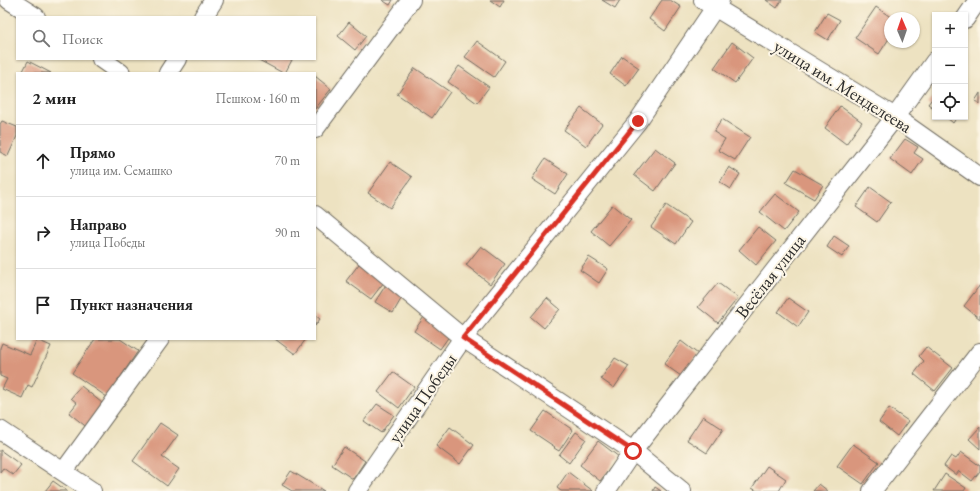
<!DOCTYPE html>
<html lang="ru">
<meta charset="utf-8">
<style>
:root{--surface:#fff;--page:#f2f2f2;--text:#222;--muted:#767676;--line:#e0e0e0}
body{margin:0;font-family:"EB Garamond",serif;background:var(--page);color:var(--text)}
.controls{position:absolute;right:12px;top:12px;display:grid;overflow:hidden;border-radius:0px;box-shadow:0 1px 3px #0004}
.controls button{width:36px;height:36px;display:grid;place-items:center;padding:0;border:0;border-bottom:1px solid var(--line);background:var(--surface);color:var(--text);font:20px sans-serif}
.compass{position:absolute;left:884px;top:12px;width:36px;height:36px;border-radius:50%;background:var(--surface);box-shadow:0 1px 3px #0004;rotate:358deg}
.stop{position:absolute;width:12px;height:12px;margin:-9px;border:3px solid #d93025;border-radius:50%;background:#fff}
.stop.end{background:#d93025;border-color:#fff;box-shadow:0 1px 4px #0008}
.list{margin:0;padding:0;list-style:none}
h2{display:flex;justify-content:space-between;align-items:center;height:52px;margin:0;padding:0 16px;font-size:17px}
h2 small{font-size:13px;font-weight:400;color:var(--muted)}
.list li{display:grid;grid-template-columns:26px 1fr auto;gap:12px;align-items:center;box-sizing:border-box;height:72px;padding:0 16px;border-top:1px solid var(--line)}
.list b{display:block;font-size:15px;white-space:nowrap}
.list p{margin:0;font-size:13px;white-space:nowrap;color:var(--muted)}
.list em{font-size:13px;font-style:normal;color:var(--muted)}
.icon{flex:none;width:22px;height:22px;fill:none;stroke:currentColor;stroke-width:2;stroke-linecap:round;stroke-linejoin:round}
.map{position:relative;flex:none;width:980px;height:491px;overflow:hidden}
.search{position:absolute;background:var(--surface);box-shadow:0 1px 3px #0004;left:16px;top:16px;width:300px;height:44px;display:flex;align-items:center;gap:10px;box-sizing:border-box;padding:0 14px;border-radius:0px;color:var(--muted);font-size:15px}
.panel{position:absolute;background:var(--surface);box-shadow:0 1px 3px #0004;left:16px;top:72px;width:300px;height:268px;border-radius:0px}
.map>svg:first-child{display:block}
</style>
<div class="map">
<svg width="980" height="491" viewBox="0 0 980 491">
<rect width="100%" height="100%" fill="#fcf5e5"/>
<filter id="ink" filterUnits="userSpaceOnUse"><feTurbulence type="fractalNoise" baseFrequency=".025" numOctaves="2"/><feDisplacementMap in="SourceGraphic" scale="8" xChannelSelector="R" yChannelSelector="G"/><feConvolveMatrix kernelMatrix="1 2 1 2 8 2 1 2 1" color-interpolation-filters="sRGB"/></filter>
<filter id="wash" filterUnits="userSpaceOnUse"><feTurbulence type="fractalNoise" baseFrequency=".012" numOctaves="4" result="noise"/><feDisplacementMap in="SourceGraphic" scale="16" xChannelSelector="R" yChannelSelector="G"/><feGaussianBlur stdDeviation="0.9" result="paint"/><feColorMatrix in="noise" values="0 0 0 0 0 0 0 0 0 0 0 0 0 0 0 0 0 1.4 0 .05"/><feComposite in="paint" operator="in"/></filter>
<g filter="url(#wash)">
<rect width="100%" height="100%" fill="#ede2c1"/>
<g id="blocks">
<path fill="#d9967d" d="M382,0H393L390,5Z
M490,0H504L500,7Z
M602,0H620L615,8Z
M662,0H670L681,7L665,31L649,19Z
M766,0H782L777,8Z
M876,7L892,18H890V37L879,54L855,38Z
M827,13L840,20L828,40L815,32Z
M349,22L366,36L355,50L338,36Z
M477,41L505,61L494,77L465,57Z
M732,42L753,58L735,83L714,68Z
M622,56L639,68L626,86L610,74Z
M257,59H290L292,60L285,73H283Z
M28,61L51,73H22Z
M459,66L489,87L477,103L448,82Z
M415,68L450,92L432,118L397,94Z
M315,76L331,89L315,109Z
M980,93V104L975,101Z
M935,95V109L928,104Z
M840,106L862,122L846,144L825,128Z
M581,108L602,124L586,146L564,130Z
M946,117H957L953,123Z
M722,119L750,137L735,160L718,150L725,139L714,132Z
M2,121L17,127V136L8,156L0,152V124Z
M905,139L918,147L914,153L923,159L912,175L890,159Z
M655,148L675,163L655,191L634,175Z
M545,159L568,174L555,194L532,179Z
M390,162L412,177L390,208L368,193Z
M729,167L740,174L731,189L720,182Z
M795,169L823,185L814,199L786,183Z
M870,187L891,202L877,222L856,207Z
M775,194L799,212L784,231L760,212Z
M612,205L631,220L609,246L591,231Z
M666,205L691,222L676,244L651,227Z
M758,227L776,241L756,265L739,250Z
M834,236L849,246L842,257L827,247Z
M481,246L505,264L490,284L466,265Z
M589,257L608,269L599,283L580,270Z
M359,264L384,282L371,299L346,281Z
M387,283L404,294L393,313L375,302Z
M718,283L738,298L718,323L698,307Z
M980,285V319L964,306Z
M547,298L560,309L544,328L531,317Z
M788,298L808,312L798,327L778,312Z
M426,314L452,332L440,349L414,331Z
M315,315L320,319L315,326Z
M95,339H120L138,351L107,397L72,373Z
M275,339H306L295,354Z
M37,340L51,346L32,387L28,385L22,398L2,389L7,379L0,376V348L2,343L30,355Z
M681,341L698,354L681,376L664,364Z
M926,347L953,368L935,391L914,374L924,361L919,356Z
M615,358L629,366L614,388L601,379Z
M393,372L414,387L399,408L378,392Z
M81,386L107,407L89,429L69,413L77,403L71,398Z
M377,404L394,415L381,433L364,421Z
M889,408L908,421L897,436L879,422Z
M545,411L573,430L559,451L554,448L555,447L531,431Z
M703,416L723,429L707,453L687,440Z
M160,423L178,435L162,457L179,469L167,486L133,461Z
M450,427L474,445L460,464L436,446Z
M980,427V449L969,439Z
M576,432L586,439L569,463L559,455Z
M598,441L619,457L600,481L580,465Z
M853,444L879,462L863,484L837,466Z
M344,447L365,461L353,479L332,465Z
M0,450L21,465L13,475L3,468L0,472Z
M961,452L980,466V471L972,481L959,471L956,475L944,466L951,456L956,459Z
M767,466L786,479L779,491H757L752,488Z
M291,471L324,491H292L282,485Z
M568,472L593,491H561L557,488Z
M945,474L966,488L964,491H934Z
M53,481L67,491H45Z
M819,484L828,491H813Z
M655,487L661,491H653Z"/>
</g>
</g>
<g filter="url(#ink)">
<use href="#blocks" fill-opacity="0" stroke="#6f6b60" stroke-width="1"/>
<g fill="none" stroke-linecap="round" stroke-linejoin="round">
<g stroke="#6f6b60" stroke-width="20">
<path id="minor" d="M9,0L36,17
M703,0L895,117L980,177
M203,17L214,0
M965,19L978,0
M101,59L121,73
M168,73L177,59
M315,129L411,0
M315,215L463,338L633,451L682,491
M0,430L92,491
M64,471L160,339
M357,491L463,338L638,121L720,0
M606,491L633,451L895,117L935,61
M872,491L980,352"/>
</g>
<use href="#minor" stroke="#fff" stroke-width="18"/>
</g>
</g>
<g fill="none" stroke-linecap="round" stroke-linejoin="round" filter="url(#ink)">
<path stroke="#d93025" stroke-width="5" d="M633,451L463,338L638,121"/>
</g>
<g text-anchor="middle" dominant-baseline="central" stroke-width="4" stroke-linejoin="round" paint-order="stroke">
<g font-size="18" fill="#2b2b2b" stroke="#fcf5e5">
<text transform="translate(843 86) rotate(32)">улица им. Менделеева</text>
<text transform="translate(770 276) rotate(-52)">Весёлая улица</text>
<text transform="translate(422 398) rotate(-55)">улица Победы</text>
</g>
</g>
</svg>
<div class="controls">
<button>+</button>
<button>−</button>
<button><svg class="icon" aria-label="locate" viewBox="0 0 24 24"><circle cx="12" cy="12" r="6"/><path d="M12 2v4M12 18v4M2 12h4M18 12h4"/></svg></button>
</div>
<svg class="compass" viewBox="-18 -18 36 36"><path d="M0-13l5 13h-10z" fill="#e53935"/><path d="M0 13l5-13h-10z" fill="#767676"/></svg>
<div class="stop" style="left:633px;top:451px"></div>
<div class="stop end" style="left:638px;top:121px"></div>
<div class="search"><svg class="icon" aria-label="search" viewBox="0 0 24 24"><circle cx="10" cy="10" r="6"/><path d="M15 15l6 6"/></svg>Поиск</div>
<section class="panel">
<h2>2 мин<small>Пешком · 160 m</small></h2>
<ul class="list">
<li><svg class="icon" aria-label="ahead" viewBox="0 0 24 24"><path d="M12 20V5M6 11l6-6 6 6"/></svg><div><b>Прямо</b><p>улица им. Семашко</p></div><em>70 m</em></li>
<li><svg class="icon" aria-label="right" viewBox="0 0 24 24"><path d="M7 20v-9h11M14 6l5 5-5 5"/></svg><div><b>Направо</b><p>улица Победы</p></div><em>90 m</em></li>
<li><svg class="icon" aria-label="arrive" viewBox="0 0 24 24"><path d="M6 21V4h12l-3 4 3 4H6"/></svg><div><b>Пункт назначения</b></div></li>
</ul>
</section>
</div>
